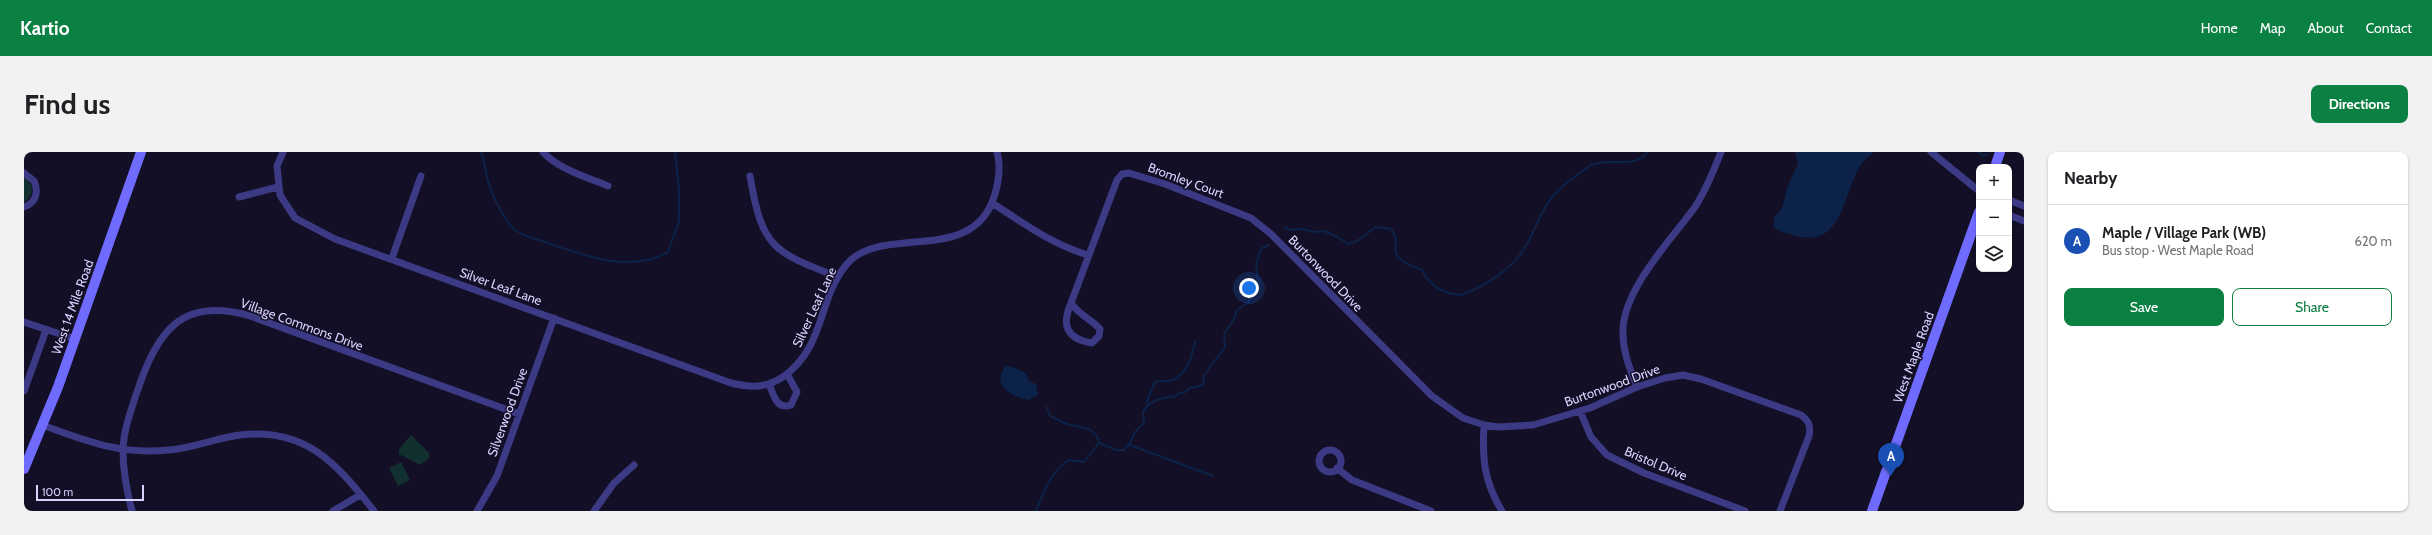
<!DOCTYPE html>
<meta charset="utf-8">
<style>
:root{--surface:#fff;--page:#f2f2f2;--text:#202124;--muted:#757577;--line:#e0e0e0;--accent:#0b8043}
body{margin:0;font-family:Cabin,sans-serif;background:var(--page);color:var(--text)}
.controls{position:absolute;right:12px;top:12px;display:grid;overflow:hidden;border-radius:8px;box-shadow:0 1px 3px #0004}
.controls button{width:36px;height:36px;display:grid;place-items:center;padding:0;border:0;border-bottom:1px solid var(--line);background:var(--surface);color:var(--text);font:20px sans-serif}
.scale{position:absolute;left:12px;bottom:10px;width:108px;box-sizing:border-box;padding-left:4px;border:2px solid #d9d4ff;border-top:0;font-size:11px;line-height:14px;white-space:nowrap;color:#d9d4ff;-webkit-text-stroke:3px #130f26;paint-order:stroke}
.you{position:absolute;left:1225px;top:136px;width:14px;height:14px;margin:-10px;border:3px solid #fff;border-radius:50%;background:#1a73e8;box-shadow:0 0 0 6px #1a73e833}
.badge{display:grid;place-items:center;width:26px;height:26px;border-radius:50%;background:var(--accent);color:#fff;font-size:13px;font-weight:700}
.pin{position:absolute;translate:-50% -33px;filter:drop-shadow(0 1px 2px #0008)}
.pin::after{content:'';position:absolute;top:21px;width:14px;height:12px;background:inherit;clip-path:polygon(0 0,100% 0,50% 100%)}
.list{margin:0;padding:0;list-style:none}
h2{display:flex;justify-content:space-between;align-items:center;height:52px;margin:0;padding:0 16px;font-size:17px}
h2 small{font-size:13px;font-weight:400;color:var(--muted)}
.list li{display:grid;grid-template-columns:26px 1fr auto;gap:12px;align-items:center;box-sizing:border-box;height:72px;padding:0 16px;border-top:1px solid var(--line)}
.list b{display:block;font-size:15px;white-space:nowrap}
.list p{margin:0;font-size:13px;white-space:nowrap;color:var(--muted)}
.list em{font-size:13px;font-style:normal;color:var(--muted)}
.actions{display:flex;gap:8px;padding:12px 16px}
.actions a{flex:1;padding:9px 0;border:1px solid var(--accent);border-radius:8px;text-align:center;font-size:14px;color:var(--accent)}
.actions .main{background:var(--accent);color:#fff}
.icon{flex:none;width:22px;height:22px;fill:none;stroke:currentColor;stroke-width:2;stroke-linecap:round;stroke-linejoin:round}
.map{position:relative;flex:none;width:2000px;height:359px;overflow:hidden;border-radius:8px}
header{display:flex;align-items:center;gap:24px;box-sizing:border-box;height:56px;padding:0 20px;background:var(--accent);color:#fff}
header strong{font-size:19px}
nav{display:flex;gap:22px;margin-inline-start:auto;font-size:14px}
.intro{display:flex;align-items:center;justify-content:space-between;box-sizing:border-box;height:96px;padding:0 24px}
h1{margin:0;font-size:28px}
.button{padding:10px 18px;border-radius:8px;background:var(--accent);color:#fff;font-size:14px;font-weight:700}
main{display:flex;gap:24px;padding:0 24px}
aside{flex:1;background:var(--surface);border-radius:8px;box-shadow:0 1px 3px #0004}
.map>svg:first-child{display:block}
</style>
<header>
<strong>Kartio</strong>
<nav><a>Home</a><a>Map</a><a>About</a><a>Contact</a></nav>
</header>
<div class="intro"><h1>Find us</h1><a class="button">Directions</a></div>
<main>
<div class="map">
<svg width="2000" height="359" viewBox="0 0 2000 359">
<rect width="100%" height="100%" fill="#130f26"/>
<path fill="#12302f" d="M0,25C9,32 12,43 0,50Z
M387,283L405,301V306L396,313L375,302V297Z
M377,310L386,328L374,334L365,316Z"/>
<path fill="#0c2248" d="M1771,0H1850C1845,5 1838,9 1835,16C1818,46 1818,98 1769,83C1763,81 1754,80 1750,75V66L1758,56L1763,36L1774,11Z
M982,214C991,215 1003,219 1005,229L1012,232L1014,243L1004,248C987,245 966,232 982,214Z"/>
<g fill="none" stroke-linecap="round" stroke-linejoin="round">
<path stroke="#0c2248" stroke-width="2" d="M457,0C461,9 461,19 464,29C468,45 477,60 486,73C494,83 509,86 521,90C559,103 606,122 644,100L655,69V37L651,0
M1954,0L1959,4L1964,2
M1260,75L1267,78L1279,77L1289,80L1300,79L1314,85L1324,92L1333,89L1352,75L1367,77C1382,95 1353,102 1398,118C1406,134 1419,142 1437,143C1461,135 1491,115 1503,92C1512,76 1517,58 1529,44C1537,35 1554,22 1564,15C1581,3 1611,19 1623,0
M1124,253L1123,249L1131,230C1136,228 1139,230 1144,229C1161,227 1168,205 1171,190
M1023,255L1026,264C1032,266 1037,270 1043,272C1055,276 1073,274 1075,291
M1075,291L1092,298H1100L1106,291L1111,280L1120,271L1119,260C1126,247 1140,246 1152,244L1156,240L1160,241L1166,236L1179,233L1180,223L1201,195L1200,182L1210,167L1213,158L1224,151L1228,141L1235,136C1234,115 1228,118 1238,96L1245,93
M1106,293L1189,324
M1012,359C1020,340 1026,320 1045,308L1060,310L1075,291"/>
<path stroke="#3d3a85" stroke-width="7" d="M259,0L253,14L256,43L271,66L311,87L707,231C727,236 742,236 759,225C802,194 793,149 822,113C857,70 950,116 971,42C975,28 977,14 973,0
M519,0C536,18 562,25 584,34
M1907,0L1955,39
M0,21L10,29C15,40 12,51 0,55
M726,24C738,96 749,100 814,125
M215,45L254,35
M1985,48L2000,54
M968,51C1001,72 1027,92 1064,103
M1985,63L2000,69
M368,106L397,24
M1047,151C1037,174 1043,187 1068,191L1075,184L1076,177C1067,167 1055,163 1047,151L1093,28L1098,22L1105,21L1141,32L1227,66L1247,82L1408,244L1439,266L1460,273L1474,275L1509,273L1566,256L1613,235L1641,226L1659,223L1677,227L1777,263C1785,269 1787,274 1785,284L1756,359
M0,170L51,187
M745,232C750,243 752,258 767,253L773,240L763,222
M1613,235C1605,215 1598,198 1599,176C1602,134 1647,88 1671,55C1682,38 1690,18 1697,0
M0,239L22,178
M1556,259L1567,285L1583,303L1620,321L1721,359
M18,273C63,289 95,303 145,298C169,296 192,286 216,283C282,275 313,312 350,359
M1460,273C1458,306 1460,330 1478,359
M1295 309a11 11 0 1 1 22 0a11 11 0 1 1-22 0Z
M1313,316L1328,328L1407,359
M108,359C103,340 99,319 99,299C99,280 107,258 113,240C133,180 157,144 226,164L495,262
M309,359L336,343
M453,359L473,324L530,166
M570,359L590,331L610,313"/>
<path stroke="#6f6bff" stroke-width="10" d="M1971,15L1976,0
M0,317L34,235L117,0
M1848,359L1955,60"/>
</g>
<g text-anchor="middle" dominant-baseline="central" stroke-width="3" stroke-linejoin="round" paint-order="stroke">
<g font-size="13" fill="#d9d4ff" stroke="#130f26">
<text transform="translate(1162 28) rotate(20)">Bromley Court</text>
<text transform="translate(1302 121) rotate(46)">Burtonwood Drive</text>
<text transform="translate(477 134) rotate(20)">Silver Leaf Lane</text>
<text transform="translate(48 155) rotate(-70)">West 14 Mile Road</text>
<text transform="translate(790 155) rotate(-65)">Silver Leaf Lane</text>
<text transform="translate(278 172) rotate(20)">Village Commons Drive</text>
<text transform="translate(1889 205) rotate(-70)">West Maple Road</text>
<text transform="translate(1588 233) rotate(-20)">Burtonwood Drive</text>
<text transform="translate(483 260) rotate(-70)">Silverwood Drive</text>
<text transform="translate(1632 311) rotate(23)">Bristol Drive</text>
</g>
</g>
</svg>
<div class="controls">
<button>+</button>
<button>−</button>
<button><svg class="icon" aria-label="layers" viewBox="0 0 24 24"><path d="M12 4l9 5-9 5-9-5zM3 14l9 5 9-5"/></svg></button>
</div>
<div class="scale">100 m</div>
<div class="you"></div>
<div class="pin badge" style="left:1867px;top:324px;background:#1a4fb4">A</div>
</div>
<aside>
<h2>Nearby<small></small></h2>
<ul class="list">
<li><span class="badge" style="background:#1a4fb4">A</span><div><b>Maple / Village Park (WB)</b><p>Bus stop · West Maple Road</p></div><em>620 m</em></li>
</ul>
<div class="actions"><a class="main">Save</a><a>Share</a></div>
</aside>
</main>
